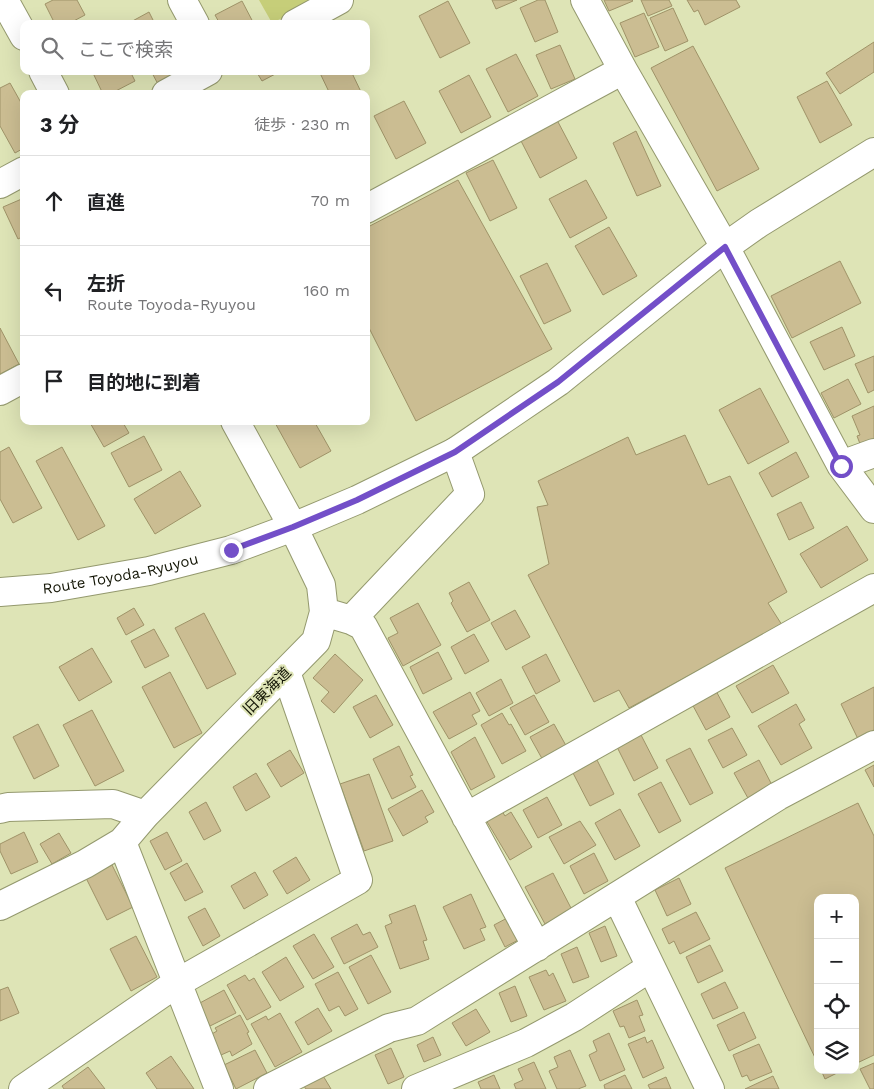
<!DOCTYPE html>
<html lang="ja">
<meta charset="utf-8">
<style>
:root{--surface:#fff;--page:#f6f6f6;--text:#202124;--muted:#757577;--line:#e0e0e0}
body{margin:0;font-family:"Work Sans","Noto Sans JP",sans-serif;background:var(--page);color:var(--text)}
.controls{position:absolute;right:15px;bottom:15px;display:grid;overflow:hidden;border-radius:10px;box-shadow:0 5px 20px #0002}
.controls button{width:45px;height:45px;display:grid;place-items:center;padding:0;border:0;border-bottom:1px solid var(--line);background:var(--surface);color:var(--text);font:25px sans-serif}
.stop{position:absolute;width:15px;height:15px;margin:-11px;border:4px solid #734fc8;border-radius:50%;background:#fff}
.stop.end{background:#734fc8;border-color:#fff;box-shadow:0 1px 5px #0008}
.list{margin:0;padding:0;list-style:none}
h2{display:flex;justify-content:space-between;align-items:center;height:65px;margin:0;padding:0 20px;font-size:21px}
h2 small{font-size:16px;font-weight:400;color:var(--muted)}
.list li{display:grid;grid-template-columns:32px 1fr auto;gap:15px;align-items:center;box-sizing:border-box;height:90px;padding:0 20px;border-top:1px solid var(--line)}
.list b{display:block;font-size:19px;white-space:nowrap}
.list p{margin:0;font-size:16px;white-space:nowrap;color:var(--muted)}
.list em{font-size:16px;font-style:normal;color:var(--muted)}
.icon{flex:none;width:28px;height:28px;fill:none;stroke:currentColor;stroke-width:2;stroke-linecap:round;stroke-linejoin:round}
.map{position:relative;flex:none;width:874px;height:1089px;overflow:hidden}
.search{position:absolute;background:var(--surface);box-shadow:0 5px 20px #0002;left:20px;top:20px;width:350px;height:55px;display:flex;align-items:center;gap:12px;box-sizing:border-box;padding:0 18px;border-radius:10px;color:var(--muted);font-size:19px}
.panel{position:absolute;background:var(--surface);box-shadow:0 5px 20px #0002;left:20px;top:90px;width:350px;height:335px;border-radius:10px}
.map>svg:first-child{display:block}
</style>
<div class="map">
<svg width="874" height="1089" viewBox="0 0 874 1089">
<rect width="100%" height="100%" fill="#dee4b6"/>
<path fill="#c6ce79" d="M259,0H319L272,23Z"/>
<path fill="#cbbd92" stroke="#9f9368" d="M53,0H77L85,15L68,24H55L45,4Z
M492,0H517L496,9Z
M538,0H545L558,32L535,42L520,8Z
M604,0H632L633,1L609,11Z
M641,0H669L672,6L648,16Z
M687,0H736L740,7L705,25L698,10L694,12Z
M242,1L254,24H220L215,15Z
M448,1L470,43L440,58L419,16Z
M673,8L688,41L665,51L650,18Z
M149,12L155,24H127Z
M644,13L659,47L635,57L620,23Z
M874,42V72L840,94L826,73Z
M560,45L575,79L551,89L536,55Z
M693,46L759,169L717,191L651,68Z
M516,54L538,96L508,112L486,69Z
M92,71H130L135,81L110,94H103Z
M151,71H185L159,86Z
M256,71H281L262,81Z
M319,71H351L362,94H330Z
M469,75L491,117L461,133L439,91Z
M827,81L852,125L820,143L797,97Z
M10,83L24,108V148L15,153L0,126V88Z
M404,101L426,143L396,159L374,116Z
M557,120L577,158L540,178L520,139Z
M636,131L661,186L637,196L613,143Z
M493,160L517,208L490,221L466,173Z
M458,180L552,349L416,421L366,322V228Z
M586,180L607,218L570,238L549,199Z
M24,198V236L18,239L3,207Z
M609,227L637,276L603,295L575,246Z
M840,261L861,303L792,338L771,296Z
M547,263L571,311L544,324L520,276Z
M842,327L855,356L824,370L810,342Z
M0,328L19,364L0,374Z
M874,356V390L868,393L855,364Z
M848,379L861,404L834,418L821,393Z
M760,388L789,442L748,464L719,410Z
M874,406V443L862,449L857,436L860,435L852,416Z
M89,421H122L129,433L104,447Z
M274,421H314L331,451L300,468Z
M685,435L708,485L730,476L787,592L768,603L782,625L629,708L619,690L594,702L528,575L549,564L537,507L548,505L538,481L628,437L636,455Z
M144,436L162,470L129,487L111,453Z
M9,447L42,508L13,523L0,499V452Z
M62,447L105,526L78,540L36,461Z
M796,452L809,477L772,497L759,473Z
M180,471L201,506L155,534L134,499Z
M801,502L814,528L789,540L777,514Z
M847,526L868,560L821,588L800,554Z
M469,582L490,620L467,632L451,603L453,601L449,593Z
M418,603L441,645L403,666L388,638L398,633L390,618Z
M134,608L144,625L126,635L117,618Z
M515,610L530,637L506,650L491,623Z
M204,613L236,674L207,689L175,628Z
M154,629L169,656L145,668L131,641Z
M474,634L489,661L465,674L451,647Z
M92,648L112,682L79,701L59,667Z
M438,652L452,679L423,694L410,667Z
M335,654L363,680L334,713L321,701L329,692L313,678Z
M546,654L560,681L536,694L522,667Z
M773,665L789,693L752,713L736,686Z
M170,672L202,733L174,748L142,687Z
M501,679L513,703L489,716L476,693Z
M874,687V730L858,739L841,704Z
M715,689L730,717L706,730L691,702Z
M470,692L480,711L472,715L477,724L449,739L433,712Z
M376,695L393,725L370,738L353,707Z
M534,695L549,722L525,735L510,708Z
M796,704L805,720L799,724L812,748L781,765L758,726Z
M92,710L124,771L95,786L63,725Z
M502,713L509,725L511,724L526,751L502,764L481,725Z
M38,724L59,766L34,779L13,737Z
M554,724L569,751L545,764L530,737Z
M732,728L747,755L723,768L708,740Z
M641,735L658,768L634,781L617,747Z
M475,737L495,777L471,790L451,752Z
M399,746L413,775L410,776L416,787L392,799L373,759Z
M690,748L713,793L690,805L666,760Z
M290,750L304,773L281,787L267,764Z
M597,760L614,794L590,806L573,773Z
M759,760L773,787L749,800L734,773Z
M874,765V787L865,770Z
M256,773L270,797L246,811L233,787Z
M369,774L393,841L364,851L340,784Z
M661,782L681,821L659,833L638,794Z
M422,790L434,812L425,817L428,822L403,836L388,809Z
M547,797L562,825L538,838L523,810Z
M206,802L221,831L204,840L189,812Z
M858,803L874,836V1055L855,1064V898H818V1064L725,868Z
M499,806L505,816L511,812L532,847L510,860L483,815Z
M620,809L640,846L615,860L595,823Z
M580,821L596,845L564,864L549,837Z
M24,832L38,862L11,874L0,851V844Z
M167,832L182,861L165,870L150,841Z
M59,833L71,853L52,864L40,844Z
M594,853L608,881L584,894L570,866Z
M296,857L310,880L287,894L273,871Z
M187,863L203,892L185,901L170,873Z
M112,865L133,907L107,920L86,878Z
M255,872L268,895L244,909L231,886Z
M553,873L572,910L545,924L525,887Z
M679,878L691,904L667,916L655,890Z
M471,894L486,927L480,929L485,940L464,949L443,907Z
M415,905L427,940L423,941L429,959L400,969L385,926L392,923L389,915Z
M205,908L220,936L203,946L188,917Z
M696,912L710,939L680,954L674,941L669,944L662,929Z
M511,916L522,938L505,947L494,925Z
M357,924L363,935L370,932L378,947L344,964L331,938Z
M605,926L617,956L601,962L589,933Z
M314,934L334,967L313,979L293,946Z
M136,936L157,977L131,991L110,949Z
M710,945L723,971L698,983L686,957Z
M577,947L589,977L573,983L561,954Z
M371,955L391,992L368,1004L349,967Z
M286,957L304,987L280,1001L262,972Z
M546,970L549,976L553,973L566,1001L544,1010L529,977Z
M338,972L358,1009L345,1016L339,1006L329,1011L315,984Z
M245,975L249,981L254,978L271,1007L247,1020L227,985Z
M725,982L738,1008L713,1019L701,994Z
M515,986L527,1016L511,1022L499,993Z
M8,987L19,1013L0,1021V990Z
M224,990L236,1013L210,1026L198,1004Z
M637,1000L643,1015L639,1016L645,1031L629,1038L624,1026L620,1027L613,1011Z
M318,1008L332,1031L308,1045L295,1022Z
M476,1009L490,1032L466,1046L452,1023Z
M744,1012L756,1038L729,1051L717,1025Z
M280,1013L302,1052L275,1067L251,1024L266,1016L268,1020Z
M240,1015L249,1032L247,1033L252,1044L232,1056L230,1051L221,1055L210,1035L217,1031L215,1028Z
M609,1033L625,1070L600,1081L589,1055L597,1051L593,1041Z
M433,1037L441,1055L424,1062L417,1045Z
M645,1037L647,1043L652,1040L664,1068L643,1078L628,1044Z
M759,1044L772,1072L750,1081L747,1075L742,1077L733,1055Z
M391,1048L404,1077L388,1084L375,1055Z
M255,1050L267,1073L236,1089L224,1065Z
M570,1050L586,1086L578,1089H557L549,1071L558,1067L554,1057Z
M171,1056L194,1089H157L146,1073Z
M534,1062L546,1089H516L514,1084L523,1080L518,1069Z
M874,1063V1089H870L860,1069Z
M88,1067L105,1089H64L62,1086Z
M821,1070H843L825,1079Z
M322,1074L331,1089H306L303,1085Z
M494,1075L500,1089H481L478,1082Z
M625,1075L632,1089H605L604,1085Z
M773,1076L779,1089H745Z
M666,1077L671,1089H650L648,1085Z"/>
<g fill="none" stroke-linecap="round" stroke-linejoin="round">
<g stroke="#94996e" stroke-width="30">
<path id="minor" d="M4,0L24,36
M182,0L195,24
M585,0L623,70L725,247L841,465L874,509
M295,24L339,0
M43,71L55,94
M166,94L208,71
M0,184L24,171
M366,209L623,70
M0,391L24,378
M841,465L874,453
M324,612L351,620L363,626L537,947
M351,620L470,494L455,452
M0,809L8,807L113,804L145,815
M466,817L874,588
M122,842L219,1089
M617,897L710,1089
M0,906L85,864L122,842L145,815L316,641L324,612L321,585L293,527L235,421
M23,1089L177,983L358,880L286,672
M268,1089L389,1028L417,1021L778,796L874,745
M416,1089L526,1043L574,1017L651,967"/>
</g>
<g stroke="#94996e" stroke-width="30">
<g id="major">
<path id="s1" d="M0,592L51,588L149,571L231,550L293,527L357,500L455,452L558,382L725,247L759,223L874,152"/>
</g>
</g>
<use href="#minor" stroke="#fff" stroke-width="28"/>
<use href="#major" stroke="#fff" stroke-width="28"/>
</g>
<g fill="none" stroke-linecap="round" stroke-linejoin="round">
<path stroke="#734fc8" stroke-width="6" d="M231,550L293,527L357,500L455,452L558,382L725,247L841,466"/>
</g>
<g text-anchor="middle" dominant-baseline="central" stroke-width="4" stroke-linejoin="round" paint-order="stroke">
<g font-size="15" fill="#121404" stroke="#dee4b6">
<text stroke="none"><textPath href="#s1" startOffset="122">Route Toyoda-Ryuyou</textPath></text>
<text transform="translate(267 691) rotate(-45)">旧東海道</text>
</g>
</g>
</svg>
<div class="controls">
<button>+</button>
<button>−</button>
<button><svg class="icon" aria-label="locate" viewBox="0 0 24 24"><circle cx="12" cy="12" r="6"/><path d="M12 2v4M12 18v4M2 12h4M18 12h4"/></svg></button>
<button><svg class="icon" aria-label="layers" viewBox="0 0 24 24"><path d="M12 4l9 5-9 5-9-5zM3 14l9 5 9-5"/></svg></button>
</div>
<div class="stop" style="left:841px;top:466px"></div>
<div class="stop end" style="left:231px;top:550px"></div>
<div class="search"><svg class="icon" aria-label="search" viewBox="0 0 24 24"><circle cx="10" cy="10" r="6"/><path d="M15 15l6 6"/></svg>ここで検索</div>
<section class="panel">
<h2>3 分<small>徒歩 · 230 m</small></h2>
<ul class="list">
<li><svg class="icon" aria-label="ahead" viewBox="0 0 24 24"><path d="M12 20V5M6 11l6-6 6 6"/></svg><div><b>直進</b></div><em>70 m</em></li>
<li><svg class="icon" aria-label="left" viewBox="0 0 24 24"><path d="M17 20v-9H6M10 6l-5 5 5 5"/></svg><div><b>左折</b><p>Route Toyoda-Ryuyou</p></div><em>160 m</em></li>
<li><svg class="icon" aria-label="arrive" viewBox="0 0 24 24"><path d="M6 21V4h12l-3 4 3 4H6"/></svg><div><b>目的地に到着</b></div></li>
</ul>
</section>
</div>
